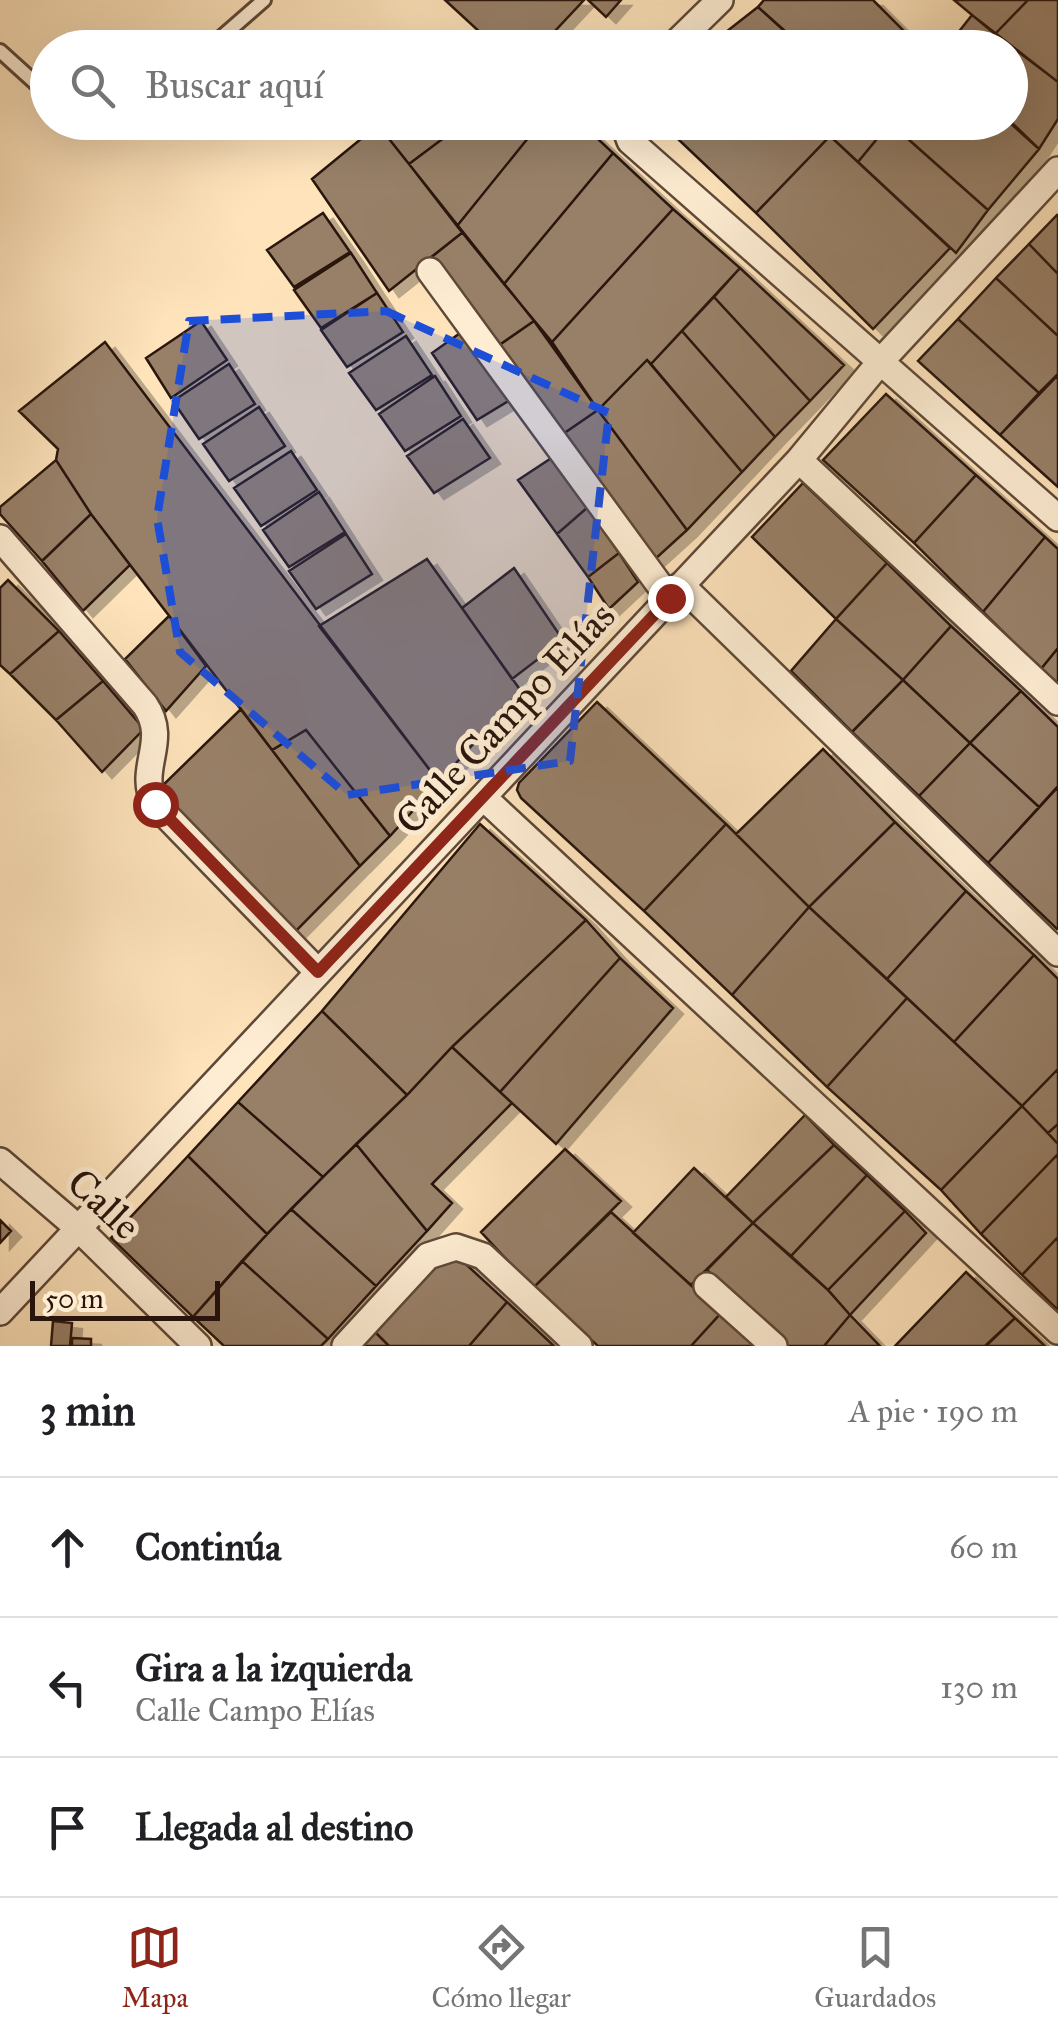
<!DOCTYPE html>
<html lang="es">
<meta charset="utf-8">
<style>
:root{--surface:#fff;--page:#f6f6f6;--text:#202124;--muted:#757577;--line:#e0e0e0;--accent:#8f2418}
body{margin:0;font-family:"IM FELL Great Primer",serif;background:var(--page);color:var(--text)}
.scale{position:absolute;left:30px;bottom:25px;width:190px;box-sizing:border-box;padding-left:10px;border:5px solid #29150c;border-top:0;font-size:28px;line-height:35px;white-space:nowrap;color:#29150c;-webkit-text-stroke:8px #feedd3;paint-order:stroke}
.stop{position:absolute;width:30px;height:30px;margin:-22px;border:8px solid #8f2418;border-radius:50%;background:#fff}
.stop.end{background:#8f2418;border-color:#fff;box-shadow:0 2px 10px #0008}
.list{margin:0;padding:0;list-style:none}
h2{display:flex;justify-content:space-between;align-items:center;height:130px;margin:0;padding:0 40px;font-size:42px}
h2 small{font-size:32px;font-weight:400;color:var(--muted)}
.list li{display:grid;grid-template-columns:65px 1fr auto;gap:30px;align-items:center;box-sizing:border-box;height:140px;padding:0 40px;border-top:2px solid var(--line)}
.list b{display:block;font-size:38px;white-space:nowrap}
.list p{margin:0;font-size:32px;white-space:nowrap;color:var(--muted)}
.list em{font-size:32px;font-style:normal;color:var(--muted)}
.icon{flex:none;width:55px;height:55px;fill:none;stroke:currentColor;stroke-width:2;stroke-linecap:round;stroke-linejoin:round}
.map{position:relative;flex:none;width:1058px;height:1346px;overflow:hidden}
.search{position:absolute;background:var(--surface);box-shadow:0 10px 40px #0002;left:30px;right:30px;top:30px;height:110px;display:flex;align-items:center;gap:25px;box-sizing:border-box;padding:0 35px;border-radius:55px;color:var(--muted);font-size:38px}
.sheet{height:550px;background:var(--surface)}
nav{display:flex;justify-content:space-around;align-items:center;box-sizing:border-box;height:140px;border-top:2px solid var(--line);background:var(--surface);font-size:28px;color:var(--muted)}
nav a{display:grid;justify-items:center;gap:5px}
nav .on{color:var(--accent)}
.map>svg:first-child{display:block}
</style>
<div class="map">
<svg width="1058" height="1346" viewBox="0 0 1058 1346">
<defs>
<filter id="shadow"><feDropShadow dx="10" dy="6" stdDeviation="0" flood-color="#0004"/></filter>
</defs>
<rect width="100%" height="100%" fill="#fee3bb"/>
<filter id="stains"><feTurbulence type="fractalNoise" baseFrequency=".002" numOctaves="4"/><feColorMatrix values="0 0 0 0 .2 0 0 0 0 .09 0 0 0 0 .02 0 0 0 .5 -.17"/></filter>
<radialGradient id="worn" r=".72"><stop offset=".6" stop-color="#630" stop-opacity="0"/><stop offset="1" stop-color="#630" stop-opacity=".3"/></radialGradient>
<path fill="#988067" stroke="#29150c" stroke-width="2.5" filter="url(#shadow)" d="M445,0H584L539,48H497Z
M588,0H621L606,17Z
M764,0H873L910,37L900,48H804L758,7Z
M954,0H1028L995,34Z
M1028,0H1058V82L995,34Z
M758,7L803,48H735L722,35Z
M972,15L1058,82V119L1039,149L1010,121V48H946Z
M722,35L735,48H710Z
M910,37L922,48H900Z
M381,122H465L409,164L378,125Z
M465,122H541L457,226L409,164Z
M541,122H580L613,153L504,284L457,226Z
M660,122H815L830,136L756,213Z
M815,122H889L890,123L858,162Z
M1009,122L1039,149L988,210L889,122Z
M890,123L988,210L956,253L858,162Z
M378,125L463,232L389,291L312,179Z
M830,136L950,248L873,329L756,213Z
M613,153L673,209L552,342L504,284Z
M673,209L740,268L651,364L647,360L598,410L552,342Z
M323,213L350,252L294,287L267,250Z
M1057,215L1058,216V274L1029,244Z
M463,232L534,321L495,348L430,258Z
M1029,244L1058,274V336L996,278Z
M351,253L377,293L321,328L294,290Z
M740,268L844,365L810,401L714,297Z
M996,278L1058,336V374L1039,393L958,319Z
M377,293L403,332L347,367L321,330Z
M714,297L810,401L775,437L682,331Z
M958,319L1039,393L1000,435L918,361Z
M201,321L227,360L171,398L146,358Z
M534,321L598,410L560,436L495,348Z
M463,331L510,400L477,420L432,353Z
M682,331L775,437L742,472L651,364Z
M406,336L432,375L376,410L349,373Z
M105,342L439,782L390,836L306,730L272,750L91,514L56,460L58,449L19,411Z
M647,360L742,472L687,530L598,410Z
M229,364L255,404L199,439L173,401Z
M1058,375V487L1000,435Z
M435,376L461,416L405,451L379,414Z
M886,394L976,475L914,543L823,460Z
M259,407L285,446L229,481L203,444Z
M598,410L687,530L653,561L560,436Z
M463,419L490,458L434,493L407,456Z
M291,451L317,490L261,526L234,488Z
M553,457L588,507L557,534L518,480Z
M56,460L91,514L42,561L0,514V507Z
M976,475L1045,537L983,612L914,543Z
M803,483L887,563L836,619L752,537Z
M319,492L345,532L289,567L263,530Z
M588,507L619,553L588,577L557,534Z
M91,514L130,565L83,611L42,561Z
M346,534L372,574L316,609L289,571Z
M1045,537L1058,549V648L1041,669L983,612Z
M619,553L638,582L609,609L588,577Z
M427,559L521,691L439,782L319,626Z
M887,563L951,626L903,680L836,619Z
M514,568L563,640L512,679L462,608Z
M8,580L59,631L10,674L0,665V588Z
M169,616L206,666L166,711L125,659Z
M836,619L903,680L852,732L791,671Z
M951,626L1021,691L970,743L903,680Z
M59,631L103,681L56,720L10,674Z
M1058,648V686L1041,669Z
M903,680L970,743L919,796L852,732Z
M103,681L144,729L102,772L56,720Z
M1021,691L1058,727V786L1039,807L970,743Z
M597,702L726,824L644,911L521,798L517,790L519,783Z
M241,709L360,866L294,933L158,790Z
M306,730L390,836L360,866L272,750Z
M970,743L1039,807L988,863L919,796Z
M823,749L895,822L809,907L736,834Z
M1058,787V928L1057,929L988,863Z
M895,822L966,891L887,979L809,907Z
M480,824L586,920L452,1047L407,1095L322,1011Z
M726,824L809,907L732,995L644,911Z
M966,891L1034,955L954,1042L887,979Z
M809,907L907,998L827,1087L732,995Z
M586,920L620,958L500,1092L452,1047Z
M1034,955L1058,979V1069L1022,1106L954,1042Z
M620,958L673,1008L556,1144L500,1092Z
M907,998L1022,1106L941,1190L827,1087Z
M322,1011L407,1095L323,1177L238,1102Z
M452,1047L512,1103L432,1184L452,1203L427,1231L356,1144L407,1095Z
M1058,1069V1124L1048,1133L1022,1106Z
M238,1102L323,1177L267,1234L188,1156Z
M1022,1106L1058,1144V1154L981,1234L941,1190Z
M805,1115L834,1145L753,1223L726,1197Z
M1058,1124V1144L1048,1133Z
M356,1144L427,1231L376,1286L291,1209Z
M834,1145L867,1175L791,1256L753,1223Z
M565,1149L621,1201L533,1288L481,1232Z
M1058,1154V1237L1022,1275L981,1234Z
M188,1156L267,1234L193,1317L111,1238Z
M694,1168L753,1223L691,1285L633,1233Z
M867,1175L905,1211L828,1290L791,1256Z
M291,1209L376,1286L328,1339L242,1261Z
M905,1211L926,1233L850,1315L828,1290Z
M611,1212L721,1313L691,1346H598L533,1288Z
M0,1220L11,1231L0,1243Z
M753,1223L828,1290L850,1315L824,1346H787L707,1270Z
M1058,1237V1310L1022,1275Z
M458,1257L507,1302L469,1346H389L375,1332L442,1259Z
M242,1261L328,1339L321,1346H224L193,1317Z
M966,1272L1015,1318L985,1346H895Z
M507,1302L554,1346H469Z
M721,1313L756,1346H691Z
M850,1315L880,1346H824Z
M1015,1318L1045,1346H986Z
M53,1321L72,1323L70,1346H51Z
M375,1332L389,1346H363Z
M72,1338L91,1339V1346H72Z"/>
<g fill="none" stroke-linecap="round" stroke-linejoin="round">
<g stroke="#5e4838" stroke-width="18">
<path id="lane" d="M209,48L264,0
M0,51L42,89L48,91"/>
</g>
<g stroke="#5e4838" stroke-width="30">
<path id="street" d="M671,48L720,0
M623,122L630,141L1058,518
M430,271L669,598
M799,460L1058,702
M0,538L145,705C170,742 136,768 155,804L318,972
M681,585L1058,953
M483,797L1058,1331
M0,1161L77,1227L198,1346
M707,1286L774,1346
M0,1312L799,460L881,361L1058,170
M345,1346L428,1256L456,1247L483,1256L579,1346"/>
</g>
<use href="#lane" stroke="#feedd3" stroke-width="12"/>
<use href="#street" stroke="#feedd3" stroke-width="25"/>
</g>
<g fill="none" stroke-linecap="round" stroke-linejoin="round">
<path stroke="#8f2418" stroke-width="12" d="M155,804L318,972L670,598"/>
</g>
<path fill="#1d4ed8" fill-opacity="0.2" stroke="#1d4ed8" stroke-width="8" stroke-dasharray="20 12" stroke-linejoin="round" d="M386,311L609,413L570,761L347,795L180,652L157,518L189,321Z"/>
<g text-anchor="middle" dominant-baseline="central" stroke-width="10" stroke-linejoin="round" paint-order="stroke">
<g font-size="40" fill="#29150c" stroke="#feedd3">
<text transform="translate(505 718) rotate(-47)">Calle Campo Elías</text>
<text transform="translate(104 1204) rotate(43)">Calle</text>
</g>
</g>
<rect width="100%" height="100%" filter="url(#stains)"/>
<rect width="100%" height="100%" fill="url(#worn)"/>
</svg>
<div class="scale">50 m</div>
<div class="stop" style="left:155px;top:804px"></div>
<div class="stop end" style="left:670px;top:598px"></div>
<div class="search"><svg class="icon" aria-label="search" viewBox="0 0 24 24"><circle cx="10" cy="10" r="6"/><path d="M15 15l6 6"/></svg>Buscar aquí</div>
</div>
<section class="sheet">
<h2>3 min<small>A pie · 190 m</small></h2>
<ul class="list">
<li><svg class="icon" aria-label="ahead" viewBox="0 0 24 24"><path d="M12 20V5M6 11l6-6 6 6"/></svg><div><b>Continúa</b></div><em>60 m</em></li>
<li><svg class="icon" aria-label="left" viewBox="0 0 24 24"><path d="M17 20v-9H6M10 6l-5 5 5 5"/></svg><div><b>Gira a la izquierda</b><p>Calle Campo Elías</p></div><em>130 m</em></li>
<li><svg class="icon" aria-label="arrive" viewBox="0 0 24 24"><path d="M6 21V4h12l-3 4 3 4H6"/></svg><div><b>Llegada al destino</b></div></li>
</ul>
</section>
<nav>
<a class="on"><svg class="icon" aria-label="map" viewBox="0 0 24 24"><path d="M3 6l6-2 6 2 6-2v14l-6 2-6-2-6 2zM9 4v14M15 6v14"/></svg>Mapa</a>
<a><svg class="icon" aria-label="directions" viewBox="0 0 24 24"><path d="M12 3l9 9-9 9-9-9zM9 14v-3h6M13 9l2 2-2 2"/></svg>Cómo llegar</a>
<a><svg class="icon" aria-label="saved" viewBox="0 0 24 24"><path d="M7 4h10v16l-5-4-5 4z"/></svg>Guardados</a>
</nav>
